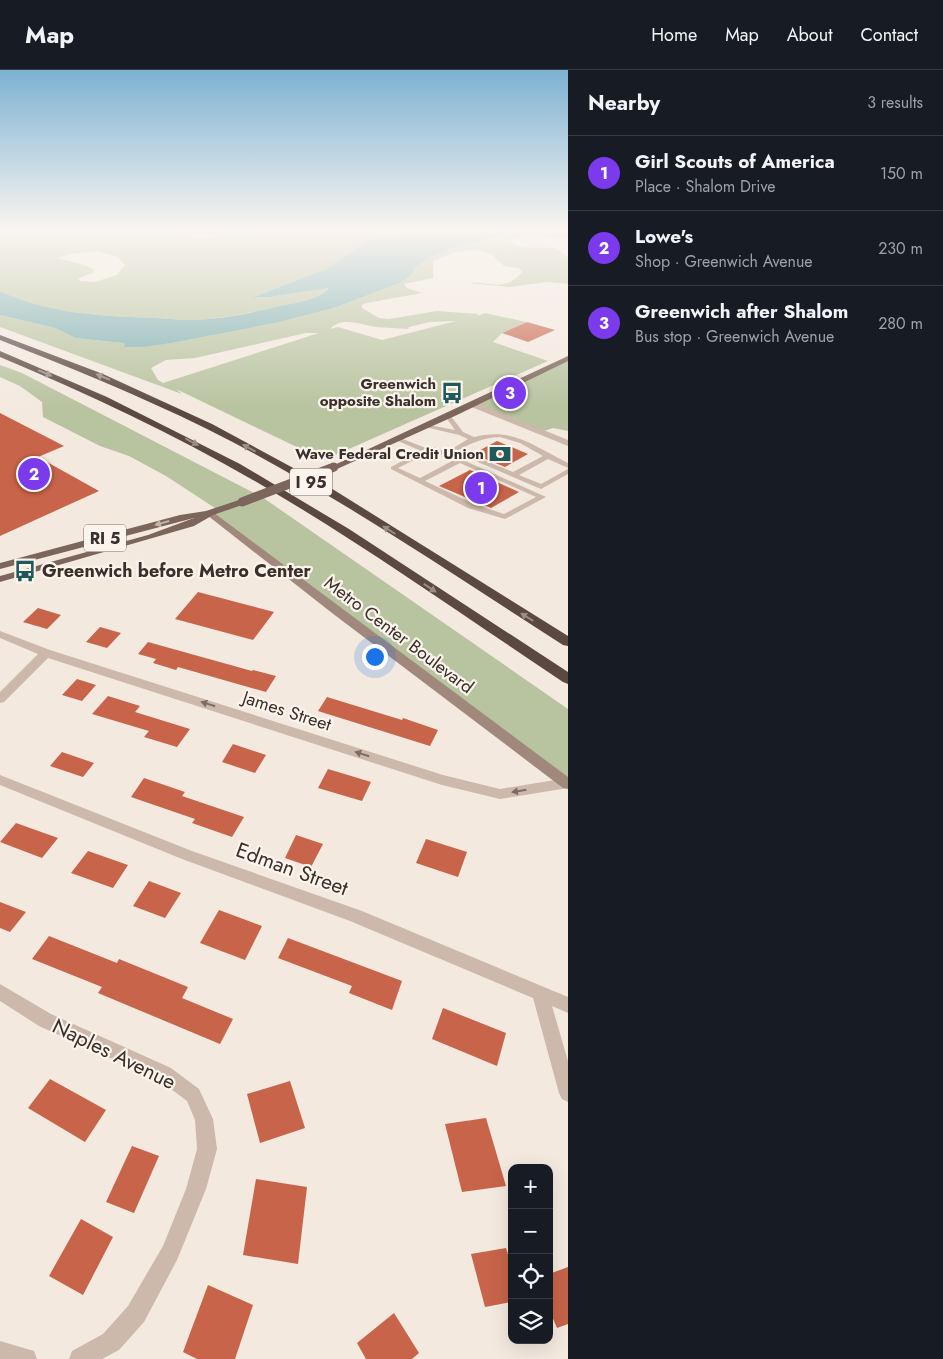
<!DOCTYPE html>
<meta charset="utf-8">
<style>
:root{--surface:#171b24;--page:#20242c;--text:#f1f3f6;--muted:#9ea1a6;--line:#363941;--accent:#7c3aed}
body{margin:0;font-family:Jost,sans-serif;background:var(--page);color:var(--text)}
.controls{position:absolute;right:15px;bottom:15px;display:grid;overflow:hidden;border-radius:10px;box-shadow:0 5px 20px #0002}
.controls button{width:45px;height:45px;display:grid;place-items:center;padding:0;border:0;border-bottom:1px solid var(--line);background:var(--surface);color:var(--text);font:25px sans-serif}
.you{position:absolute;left:374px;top:586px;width:18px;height:18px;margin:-12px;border:4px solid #fff;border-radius:50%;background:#1a73e8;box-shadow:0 0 0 8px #1a73e833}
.badge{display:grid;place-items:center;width:32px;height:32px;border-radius:50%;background:var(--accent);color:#fff;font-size:16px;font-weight:700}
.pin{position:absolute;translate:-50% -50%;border:2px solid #fff;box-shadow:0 1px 5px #0006}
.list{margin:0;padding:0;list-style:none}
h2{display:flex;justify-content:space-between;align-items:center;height:65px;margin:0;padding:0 20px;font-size:21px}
h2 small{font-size:16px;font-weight:400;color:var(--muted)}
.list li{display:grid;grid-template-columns:32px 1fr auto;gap:15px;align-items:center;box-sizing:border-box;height:75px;padding:0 20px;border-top:1px solid var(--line)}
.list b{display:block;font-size:19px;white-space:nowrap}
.list p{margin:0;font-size:16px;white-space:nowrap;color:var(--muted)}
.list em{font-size:16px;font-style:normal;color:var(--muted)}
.icon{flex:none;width:28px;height:28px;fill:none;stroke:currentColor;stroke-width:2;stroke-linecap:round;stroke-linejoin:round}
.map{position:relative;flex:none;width:568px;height:1289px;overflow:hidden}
header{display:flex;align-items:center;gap:30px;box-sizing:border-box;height:70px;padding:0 25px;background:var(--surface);border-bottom:1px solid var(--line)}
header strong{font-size:24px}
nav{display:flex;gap:28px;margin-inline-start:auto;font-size:18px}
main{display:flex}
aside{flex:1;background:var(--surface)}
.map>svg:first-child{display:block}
</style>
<header>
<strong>Map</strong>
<nav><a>Home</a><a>Map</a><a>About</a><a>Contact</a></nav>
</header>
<main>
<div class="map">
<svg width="568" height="1289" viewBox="0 0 568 1289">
<rect width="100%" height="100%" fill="#f3e9df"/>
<path fill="#b8c39f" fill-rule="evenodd" d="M0,159H100L101,161L105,162H171L192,168L230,166L233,162L370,163L434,159L381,167L363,174L326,199L251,228L269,227L329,218C314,231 292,234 273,238C252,242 230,247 209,249C192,251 174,249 156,248C104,246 47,244 0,221ZM98,181L118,187L125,195L118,203L120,204L95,212L80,211L78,209L80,208L94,202L93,199L85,195L57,188L70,184Z
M520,159H568V168L534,166L511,168L510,171C521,181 540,176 554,178C559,179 564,184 568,187V214L547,212L510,217L468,213C490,211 505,223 522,202L519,198L504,196L491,184L475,180L456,182L433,191V208L404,214L407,218L422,223L367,233L362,235V238L379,248L389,249L437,241L478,244L477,246L485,243L526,252L502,263L493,272L548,291L324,390L176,319L182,324L0,257V245L55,258L75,268L122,273L125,274L123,277L172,273L274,253L334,238L400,213L411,205L417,196L430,187L455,177L498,167ZM456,251L382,270L338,257L330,259C342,246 361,255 376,257C387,258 398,258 408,259L409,257L429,252ZM306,263H319L163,313L158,310L151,298L166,290L195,288Z
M568,287V361L553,358L538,363L474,332Z
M0,295L22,303L262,427L568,639V716L210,443L215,438L166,406L129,386L100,376L43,347L42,332L20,316L0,307Z"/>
<path fill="#7eb0b1" d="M434,159H520L497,167L455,177L430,187L417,196L411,205L400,213L334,238L275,253L172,273L142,277H123L125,274L122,273L75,268L55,258L0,245V221C48,244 104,246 156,248C173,249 191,251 209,249C231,247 254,242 276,237C293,233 316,231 329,218L269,227L251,228L326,199L363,174L375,168Z"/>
<path fill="#c76449" d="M527,252L555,260L528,272L502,263Z
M0,343L64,376L38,387L99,421L0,466Z
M497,371L528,384L505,397L473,384Z
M470,400L519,422L491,438L439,416Z
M198,522L274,542L253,570L175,549Z
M38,538L61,545L47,559L23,552Z
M100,557L121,563L107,578L86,572Z
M148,572L252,601L253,600L276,606L266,622L178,597L176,600L153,593L156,589L138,584Z
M77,609L96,615L82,631L62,625Z
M108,626L140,636L135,642L190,659L177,677L144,667L149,661L92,644Z
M327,627L402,650L403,648L438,660L430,676L318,641Z
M233,674L266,685L255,703L222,692Z
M62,682L94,693L83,707L50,696Z
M328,699L371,712L362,731L318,718Z
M144,708L185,722L182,726L244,747L232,767L192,753L195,749L131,727Z
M16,753L58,768L42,788L0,772Z
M296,765L323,774L311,797L285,788Z
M426,769L467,782L458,807L416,793Z
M88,781L128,795L113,818L71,803Z
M149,811L181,823L165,848L133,836Z
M0,832L26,842L10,862L0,858Z
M219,840L262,856L245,890L200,873Z
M49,866L117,893L119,889L188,917L182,928L233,949L220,974L98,923L102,917L32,889Z
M288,868L402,911L392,940L349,923L352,916L278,888Z
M443,938L506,963L497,996L432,969Z
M50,1009L106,1040L85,1072L28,1038Z
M290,1011L305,1058L260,1073L247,1024Z
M486,1048L506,1116L462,1122L445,1054Z
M132,1076L159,1086L134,1143L106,1132Z
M256,1109L307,1117L298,1194L243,1185Z
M81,1149L113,1167L83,1225L49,1206Z
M506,1178L512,1197V1232L485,1237L471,1184Z
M568,1197V1254L557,1258L549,1239V1204Z
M208,1215L253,1235L235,1289H197L183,1282Z
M394,1243L419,1283L412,1289H366L357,1273Z"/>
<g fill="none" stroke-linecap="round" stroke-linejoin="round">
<path fill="#ccb9ab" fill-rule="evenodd" d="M446,345H450L463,362L474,367C514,357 534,377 568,393V398L548,389L519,405L541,414L568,399V404L541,419L452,381V379L468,369L459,365L421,356L424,354L455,360L445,346ZM500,367L520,373L543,386L513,402L459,380C473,372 483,368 500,367Z
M396,368H400L426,378L434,377L546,427L505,449L468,438L391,399V397L421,381L396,370ZM432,381L454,390L420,408L398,398ZM460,393L536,427L504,444L474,434L425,411Z"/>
<path fill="#ccb9ab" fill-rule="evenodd" d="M469,332H475L568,370V376L469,336Z
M0,561L50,580L443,705L500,719L567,708L568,718L500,729L442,715L48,588L4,632L0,633V622L38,584L0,568Z
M0,705L192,781L362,841L568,927V943L552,936L568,991V1032L562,1029L559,1023L533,928L350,851L182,789L0,715Z
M0,914L51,944L171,998L199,1019L213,1049L217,1079L206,1119L177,1190L144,1252L119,1280L102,1289H69L72,1281L103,1264L128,1236L163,1176L186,1119L197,1079L195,1050L187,1031L159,1010L39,956L0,931Z
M0,1271L34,1281L37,1289H0Z"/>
<path fill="#a0887c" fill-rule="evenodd" d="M210,440L568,707V719L563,718L332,543L207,445L205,443Z"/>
<path fill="#7c655b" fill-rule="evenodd" d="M568,286V291L457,345L337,399L330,397Z
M242,429L247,432L245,434L213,445L194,456L0,512V506L148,465L194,448L0,499V493L180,445L206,441Z"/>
<path fill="#5b4841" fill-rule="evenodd" d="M0,265L103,304L212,354L334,420L568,566V576L563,575C446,500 330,420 205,358C138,325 69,297 0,270Z
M0,281L107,327L240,394L349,459L568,602V614L563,612C464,546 367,477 265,417C180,367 91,325 0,287Z"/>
<path stroke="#7c655b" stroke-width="9" d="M242,432L334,397"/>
</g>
<defs><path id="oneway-solid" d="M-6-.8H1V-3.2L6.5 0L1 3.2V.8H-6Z" transform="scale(1.25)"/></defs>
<g fill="#9b8d85">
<use href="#oneway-solid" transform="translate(45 303) rotate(23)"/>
<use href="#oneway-solid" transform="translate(103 307) rotate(-157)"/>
<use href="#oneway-solid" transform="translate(192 372) rotate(28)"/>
<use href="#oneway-solid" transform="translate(249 378) rotate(-151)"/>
<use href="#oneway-solid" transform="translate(389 460) rotate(-148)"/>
<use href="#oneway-solid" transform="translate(430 518) rotate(33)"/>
<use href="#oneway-solid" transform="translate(527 547) rotate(-148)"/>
</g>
<use fill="#c2b4ab" href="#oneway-solid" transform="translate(162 453) rotate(164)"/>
<g fill="#7c6d64">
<use href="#oneway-solid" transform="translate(208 634) rotate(-163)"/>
<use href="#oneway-solid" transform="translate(362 684) rotate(-162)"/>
<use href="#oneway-solid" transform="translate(519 721) rotate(171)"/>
</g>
<linearGradient id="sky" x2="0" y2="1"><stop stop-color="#7db2d2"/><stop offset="0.47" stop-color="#faf5f1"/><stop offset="1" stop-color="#faf5f1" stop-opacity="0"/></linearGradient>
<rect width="568" height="339" fill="url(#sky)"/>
<defs>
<g id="bus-bare" transform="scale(1.725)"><path d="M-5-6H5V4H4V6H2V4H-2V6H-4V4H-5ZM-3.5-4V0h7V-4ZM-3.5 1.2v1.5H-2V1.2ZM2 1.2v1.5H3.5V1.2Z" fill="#1e5a5c" stroke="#fbf4ec" stroke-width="2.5" paint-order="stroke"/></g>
<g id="bank-bare" transform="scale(1.725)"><path d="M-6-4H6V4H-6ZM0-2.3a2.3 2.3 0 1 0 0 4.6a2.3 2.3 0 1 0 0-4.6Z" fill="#1e5a5c" stroke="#fbf4ec" stroke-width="2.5" paint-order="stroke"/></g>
</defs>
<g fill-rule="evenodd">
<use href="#bus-bare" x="452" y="323"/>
<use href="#bank-bare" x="500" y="384"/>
<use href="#bus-bare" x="25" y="501"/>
</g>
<g text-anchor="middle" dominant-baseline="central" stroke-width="4.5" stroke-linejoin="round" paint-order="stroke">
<g font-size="15" font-weight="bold" fill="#3a2f2a" stroke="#fbf4ec" text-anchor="end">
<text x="436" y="314">Greenwich<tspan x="436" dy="17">opposite Shalom</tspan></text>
<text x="484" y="384">Wave Federal Credit Union</text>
</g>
<g fill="#fbf4ec" stroke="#746a64" stroke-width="1">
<rect x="290" y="398.5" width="42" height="27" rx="4"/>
<rect x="84" y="454.5" width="42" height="27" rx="4"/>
</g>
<g font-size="16" font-weight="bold" fill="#3a2f2a">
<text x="311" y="412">I 95</text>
<text x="105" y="468">RI 5</text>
</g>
<g font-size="18" font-weight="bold" fill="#3a2f2a" stroke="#fbf4ec" text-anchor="start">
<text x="42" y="501">Greenwich before Metro Center</text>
</g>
<g font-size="18" fill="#3a2f2a" stroke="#fbf4ec">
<text transform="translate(399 565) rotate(37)">Metro Center Boulevard</text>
<text transform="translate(287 641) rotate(18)">James Street</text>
</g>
<g font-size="21" fill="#3a2f2a" stroke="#fbf4ec">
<text transform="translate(292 799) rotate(20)">Edman Street</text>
<text transform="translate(114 984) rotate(26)">Naples Avenue</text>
</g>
</g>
</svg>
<div class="controls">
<button>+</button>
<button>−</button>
<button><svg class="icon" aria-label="locate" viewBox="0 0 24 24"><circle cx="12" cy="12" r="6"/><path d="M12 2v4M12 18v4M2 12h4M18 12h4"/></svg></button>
<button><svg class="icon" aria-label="layers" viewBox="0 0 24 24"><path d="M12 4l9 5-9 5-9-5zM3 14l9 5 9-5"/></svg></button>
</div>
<div class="you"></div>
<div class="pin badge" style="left:481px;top:418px">1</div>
<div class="pin badge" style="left:34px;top:404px">2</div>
<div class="pin badge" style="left:510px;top:323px">3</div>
</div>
<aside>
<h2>Nearby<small>3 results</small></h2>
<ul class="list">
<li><span class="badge">1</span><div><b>Girl Scouts of America</b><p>Place · Shalom Drive</p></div><em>150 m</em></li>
<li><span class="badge">2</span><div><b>Lowe's</b><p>Shop · Greenwich Avenue</p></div><em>230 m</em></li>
<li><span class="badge">3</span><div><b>Greenwich after Shalom</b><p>Bus stop · Greenwich Avenue</p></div><em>280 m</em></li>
</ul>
</aside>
</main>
